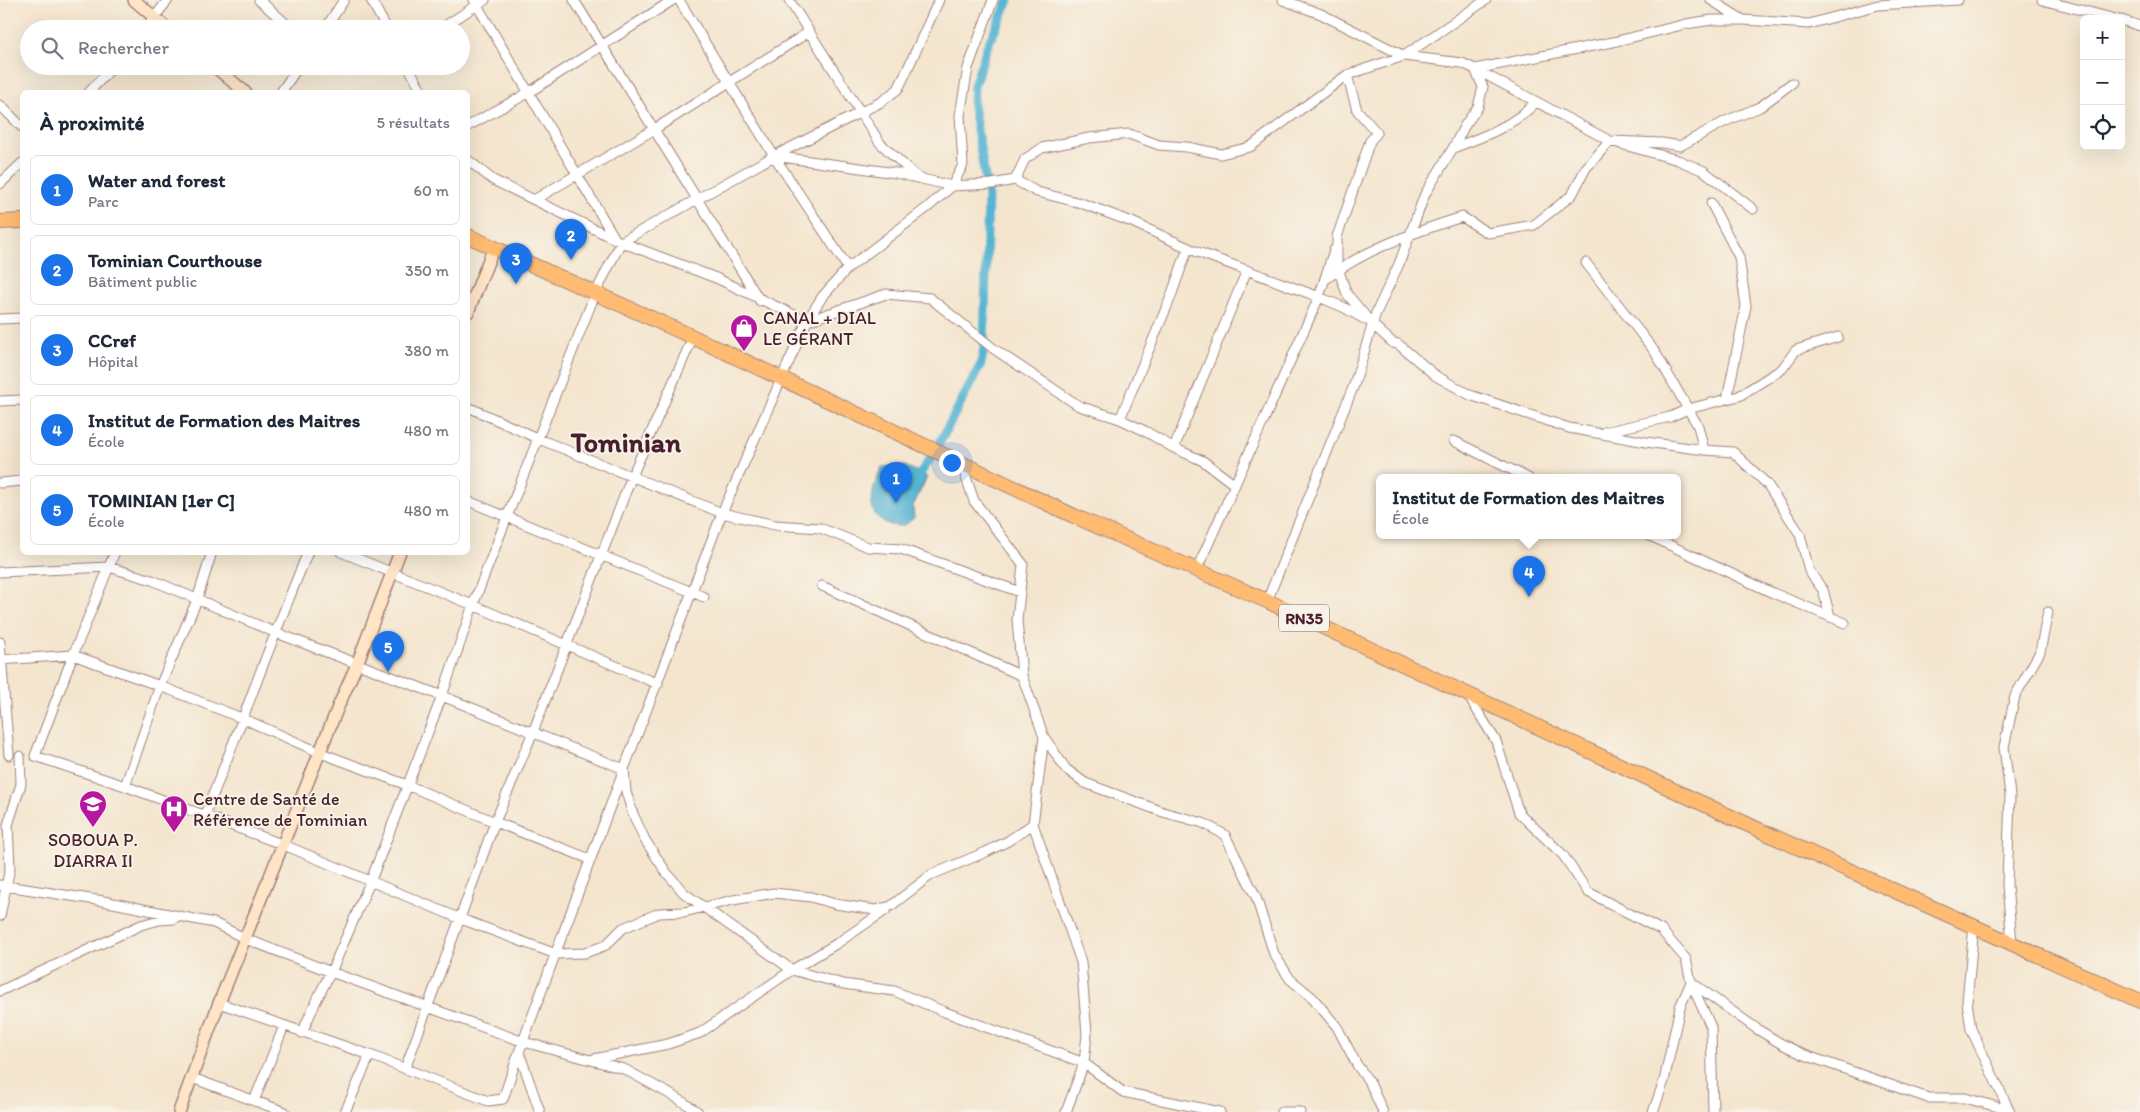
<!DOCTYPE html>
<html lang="fr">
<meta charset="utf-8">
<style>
:root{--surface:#fff;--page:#f6f6f7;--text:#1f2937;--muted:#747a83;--line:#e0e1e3;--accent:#1a73e8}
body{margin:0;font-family:Itim,sans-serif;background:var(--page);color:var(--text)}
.controls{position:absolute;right:15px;top:15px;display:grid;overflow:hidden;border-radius:8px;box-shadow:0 5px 20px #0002}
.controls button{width:45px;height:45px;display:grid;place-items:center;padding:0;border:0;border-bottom:1px solid var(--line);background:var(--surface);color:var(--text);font:25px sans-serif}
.you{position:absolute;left:951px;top:462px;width:18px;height:18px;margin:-12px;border:4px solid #fff;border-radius:50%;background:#1a73e8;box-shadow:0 0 0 8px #1a73e833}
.badge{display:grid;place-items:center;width:32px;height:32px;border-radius:50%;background:var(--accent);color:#fff;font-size:16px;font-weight:700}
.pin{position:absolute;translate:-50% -41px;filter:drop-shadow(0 1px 2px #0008)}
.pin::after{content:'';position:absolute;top:26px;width:18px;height:15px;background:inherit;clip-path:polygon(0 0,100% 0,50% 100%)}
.popup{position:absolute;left:1376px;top:474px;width:305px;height:65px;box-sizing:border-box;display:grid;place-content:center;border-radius:8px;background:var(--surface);filter:drop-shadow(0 1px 4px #0005);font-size:16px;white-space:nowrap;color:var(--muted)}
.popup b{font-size:19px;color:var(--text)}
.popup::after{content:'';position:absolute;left:50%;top:100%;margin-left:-10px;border:10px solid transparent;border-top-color:var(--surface)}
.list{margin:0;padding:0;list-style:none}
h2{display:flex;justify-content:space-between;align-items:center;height:65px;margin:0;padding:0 20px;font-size:21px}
h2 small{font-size:16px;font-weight:400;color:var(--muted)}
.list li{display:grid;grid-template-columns:32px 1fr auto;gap:15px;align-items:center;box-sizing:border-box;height:70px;margin:0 10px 10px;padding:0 10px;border:1px solid var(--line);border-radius:8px}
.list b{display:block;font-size:19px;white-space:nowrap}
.list p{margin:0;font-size:16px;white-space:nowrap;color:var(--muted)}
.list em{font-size:16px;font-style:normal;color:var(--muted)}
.icon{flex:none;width:28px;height:28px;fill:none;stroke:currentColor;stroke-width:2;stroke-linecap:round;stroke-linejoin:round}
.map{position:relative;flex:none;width:2140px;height:1112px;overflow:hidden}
.search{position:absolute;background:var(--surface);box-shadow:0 5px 20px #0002;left:20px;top:20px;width:450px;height:55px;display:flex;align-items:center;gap:12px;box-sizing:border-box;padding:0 18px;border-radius:28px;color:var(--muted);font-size:19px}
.panel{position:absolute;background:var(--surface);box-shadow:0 5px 20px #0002;left:20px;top:90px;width:450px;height:465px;border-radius:8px}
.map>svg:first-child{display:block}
</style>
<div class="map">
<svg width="2140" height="1112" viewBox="0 0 2140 1112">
<rect width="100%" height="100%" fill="#f7f3e8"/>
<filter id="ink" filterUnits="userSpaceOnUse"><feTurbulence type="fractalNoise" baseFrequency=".02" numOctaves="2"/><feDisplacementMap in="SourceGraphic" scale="10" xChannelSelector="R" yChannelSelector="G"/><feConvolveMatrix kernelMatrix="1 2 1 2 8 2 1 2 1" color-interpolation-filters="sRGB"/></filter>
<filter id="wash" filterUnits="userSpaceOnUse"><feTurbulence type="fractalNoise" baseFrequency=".0096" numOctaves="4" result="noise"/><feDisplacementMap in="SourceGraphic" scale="20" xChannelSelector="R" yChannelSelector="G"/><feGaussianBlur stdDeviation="1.12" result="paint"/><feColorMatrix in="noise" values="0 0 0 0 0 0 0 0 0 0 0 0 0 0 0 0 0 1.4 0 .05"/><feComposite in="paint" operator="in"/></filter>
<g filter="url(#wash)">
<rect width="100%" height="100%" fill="#f4e5ce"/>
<path fill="#54b5d3" stroke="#4f6a7f" d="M905,466L927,477L913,506L914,518C911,520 908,523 904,525C891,529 873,519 872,505C871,491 877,479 882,467Z"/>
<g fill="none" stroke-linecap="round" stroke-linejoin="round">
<path stroke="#54b5d3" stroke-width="9" d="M940,442L981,364L984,348L988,195L973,105L974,86L987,47L1009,0
M918,477L931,457"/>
</g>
</g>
<g filter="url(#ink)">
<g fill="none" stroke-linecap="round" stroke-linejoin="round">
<g stroke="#9f827c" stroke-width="11">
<path id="street" d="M259,0L292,29
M371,0L387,29
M474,0L614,237
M574,0L760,301
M679,0L774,156L848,268
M789,0L880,143L917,177
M1283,0L1321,14L1404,56L1462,63L1475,69L1613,42L1686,24L1712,20H1743
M1711,0L1743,20L1809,24L1878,5L1958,0
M2042,0L2116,19
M2121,20L2140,26
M145,29L168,0
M325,29L344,0
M440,29L485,0
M408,66L422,92
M1475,69L1610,141L1678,160L1704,171L1753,209
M1347,75L1357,110L1377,133L1370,141L1337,237V266L1347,294L1372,324L1393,343L1398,344L1436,376L1470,395L1569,428L1646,442L1704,450L1733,452L1767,484L1800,534L1809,571L1823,590L1830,616
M89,92L114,66
M281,92L299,66
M0,105L22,127
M468,126L528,93L673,0
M1453,148C1483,137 1515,125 1536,102
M774,156L896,173L952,186L992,184L1015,180L1025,159L1042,148L1089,138L1129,134L1159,145L1187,147L1221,154L1250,147L1347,75L1404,56L1486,0
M468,160L493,180L621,242L716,278L807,321L886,294L930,298L994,349L1079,406L1120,419L1145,431L1174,448L1203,461L1235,485
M1015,180L1037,192L1081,203L1132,222L1195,251L1319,297L1343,307L1366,320
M0,184L22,163
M534,200L653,130L809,32
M1711,203L1739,257L1746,306L1727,399
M1586,263L1655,352L1698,426L1704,450
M1326,279C1365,249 1415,232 1462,217L1488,233L1534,225L1572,195L1586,168L1610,141L1662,143L1680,146L1726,121L1760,107L1792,83
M0,319L22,318
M0,401L22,400
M468,407L539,439L722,513L775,525L820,528L868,547L901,549L1020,592
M1120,419L1170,299L1188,248
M1604,432L1670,417L1688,409L1739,396L1782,369L1796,350L1838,337
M1454,441L1528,478
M1174,448L1247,270
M961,462L974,501L1023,564L1017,620L1022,676L1044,737L1033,824L1081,962L1087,1034L1084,1063L1066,1112
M0,483L22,481
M468,501L704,597
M1650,536L1773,593L1845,623
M115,552L73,655L35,756L125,786L284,845L461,919L556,954L585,953L606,945L623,928L659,913L684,912L733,900L774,893L811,897L835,904L875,910L891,906L931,875L986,852L1008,841L1033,824
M341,552L473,605L658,684
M1197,569L1319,297L1334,250
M0,572L109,567L152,580L274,632L442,696L624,769L626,792L633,814L645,840L666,872L684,893L792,970L843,984L894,991L945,1012L1084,1063L1123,1092L1220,1112
M822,586L1022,676
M1267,601L1354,385L1376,313L1399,264L1425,194L1453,148L1465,125L1478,107L1483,87L1475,69
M0,642L9,755
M0,660L73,655L160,686L244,719L321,753L407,785L495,822L590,859
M1467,694L1496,741L1519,813L1563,855L1588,892L1661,930L1686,959L1691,982L1680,1007L1664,1081L1653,1112
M1044,737L1066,769L1085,783L1163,812L1203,823L1225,835L1256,897L1274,954L1290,979L1313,998L1337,1027L1357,1065L1370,1083L1383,1112
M125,786L160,686L197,600L212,552
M204,817C240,729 271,640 308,552
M0,885L103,901L214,923L246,939L331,972L524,1042L624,1069L677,1098L698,1112
M0,916L10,868L8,825L21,784L20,756
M1974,925L1967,1002L1971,1029L2010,1112
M2012,944L2007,885L2010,795L2004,747L2015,696L2040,652L2048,612
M1691,982L1757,1029L1780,1043L1802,1054L1928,1098H1965L2009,1110
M1691,983L1711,1027L1713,1112
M0,991L141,925L159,920L174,919
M219,1003L370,1055L488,1101L503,1099L519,1052L624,769L722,513L807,321L822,297L848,268L928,207L952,186L963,165L960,115L968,68L993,0
M302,1033L316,1001L331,972L371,880L442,696L473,605L507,517L595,294L621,242L774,156L881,102L898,89L903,79L939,0
M519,1052L540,1112
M594,1059L668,1044L700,1033L792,970L836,944L886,910
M405,1069L495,822L533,732L632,476L693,337
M192,1078L285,1112
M254,1101L284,1026
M345,1112L370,1055
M1281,1112H1300"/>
</g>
<g stroke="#9f827c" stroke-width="14">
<path id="secondary" d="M134,0L168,29
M214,66L245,92
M468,312L494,247
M179,1112L219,1003L338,707L357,664L400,552"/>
</g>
<g stroke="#9f827c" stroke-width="16">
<path id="primary" d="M0,222L22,221
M468,236L693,337L1074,516L1267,601L1768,834L2140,1001"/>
</g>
<use href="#street" stroke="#fff" stroke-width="9"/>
<use href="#secondary" stroke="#ffe4c6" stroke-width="11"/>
<use href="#primary" stroke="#ffbb71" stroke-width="14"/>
</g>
</g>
<defs>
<g id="shop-pin" transform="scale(1.4375)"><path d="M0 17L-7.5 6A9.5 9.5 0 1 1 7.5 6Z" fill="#b5179e" stroke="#f7f3e8"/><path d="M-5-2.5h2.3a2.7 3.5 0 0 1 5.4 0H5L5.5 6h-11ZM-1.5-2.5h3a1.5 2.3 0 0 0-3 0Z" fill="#fff"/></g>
<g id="school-pin" transform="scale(1.4375)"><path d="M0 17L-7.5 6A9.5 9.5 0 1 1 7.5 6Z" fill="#b5179e" stroke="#f7f3e8"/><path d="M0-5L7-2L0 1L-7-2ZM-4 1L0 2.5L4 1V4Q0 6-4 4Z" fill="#fff"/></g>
<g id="hospital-pin" transform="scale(1.4375)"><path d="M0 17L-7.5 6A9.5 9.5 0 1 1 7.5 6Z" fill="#b5179e" stroke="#f7f3e8"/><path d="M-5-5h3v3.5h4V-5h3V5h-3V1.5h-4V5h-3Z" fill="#fff"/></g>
</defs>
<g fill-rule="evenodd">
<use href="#shop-pin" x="744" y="328"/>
<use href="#school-pin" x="93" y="804"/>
<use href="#hospital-pin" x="174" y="809"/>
</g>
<g text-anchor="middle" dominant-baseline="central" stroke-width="4" stroke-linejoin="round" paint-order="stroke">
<rect fill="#f7f3e8" stroke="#7e5f64" stroke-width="1" x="1279" y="604.5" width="50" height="27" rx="4"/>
<g font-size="16" font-weight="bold" fill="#4a1f2b">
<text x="1304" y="618">RN35</text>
</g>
<g font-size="18" fill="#4a1f2b" stroke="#f7f3e8" text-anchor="start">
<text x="763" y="318">CANAL + DIAL<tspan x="763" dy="21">LE GÉRANT</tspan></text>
<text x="193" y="799">Centre de Santé de<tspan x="193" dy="21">Référence de Tominian</tspan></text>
<text x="93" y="840" text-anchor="middle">SOBOUA P.<tspan x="93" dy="21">DIARRA II</tspan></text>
</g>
<g font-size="28" font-weight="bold" fill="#4a1f2b" stroke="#f7f3e8">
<text x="626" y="442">Tominian</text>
</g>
</g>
</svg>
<div class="controls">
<button>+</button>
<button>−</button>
<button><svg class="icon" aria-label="locate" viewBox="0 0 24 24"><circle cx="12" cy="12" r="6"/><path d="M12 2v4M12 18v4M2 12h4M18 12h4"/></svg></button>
</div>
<div class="you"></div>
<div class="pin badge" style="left:896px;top:503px">1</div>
<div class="pin badge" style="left:571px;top:260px">2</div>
<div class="pin badge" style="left:516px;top:284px">3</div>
<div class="pin badge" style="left:1529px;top:597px">4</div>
<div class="popup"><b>Institut de Formation des Maitres</b>École</div>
<div class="pin badge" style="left:388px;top:672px">5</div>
<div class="search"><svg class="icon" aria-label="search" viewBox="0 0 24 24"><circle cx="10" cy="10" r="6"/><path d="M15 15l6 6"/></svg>Rechercher</div>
<section class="panel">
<h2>À proximité<small>5 résultats</small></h2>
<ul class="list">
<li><span class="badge">1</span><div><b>Water and forest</b><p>Parc</p></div><em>60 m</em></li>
<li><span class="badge">2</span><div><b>Tominian Courthouse</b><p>Bâtiment public</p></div><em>350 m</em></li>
<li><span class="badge">3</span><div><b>CCref</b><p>Hôpital</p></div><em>380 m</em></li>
<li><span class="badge">4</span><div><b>Institut de Formation des Maitres</b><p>École</p></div><em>480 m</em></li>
<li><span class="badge">5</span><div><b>TOMINIAN [1er C]</b><p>École</p></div><em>480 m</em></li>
</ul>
</section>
</div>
